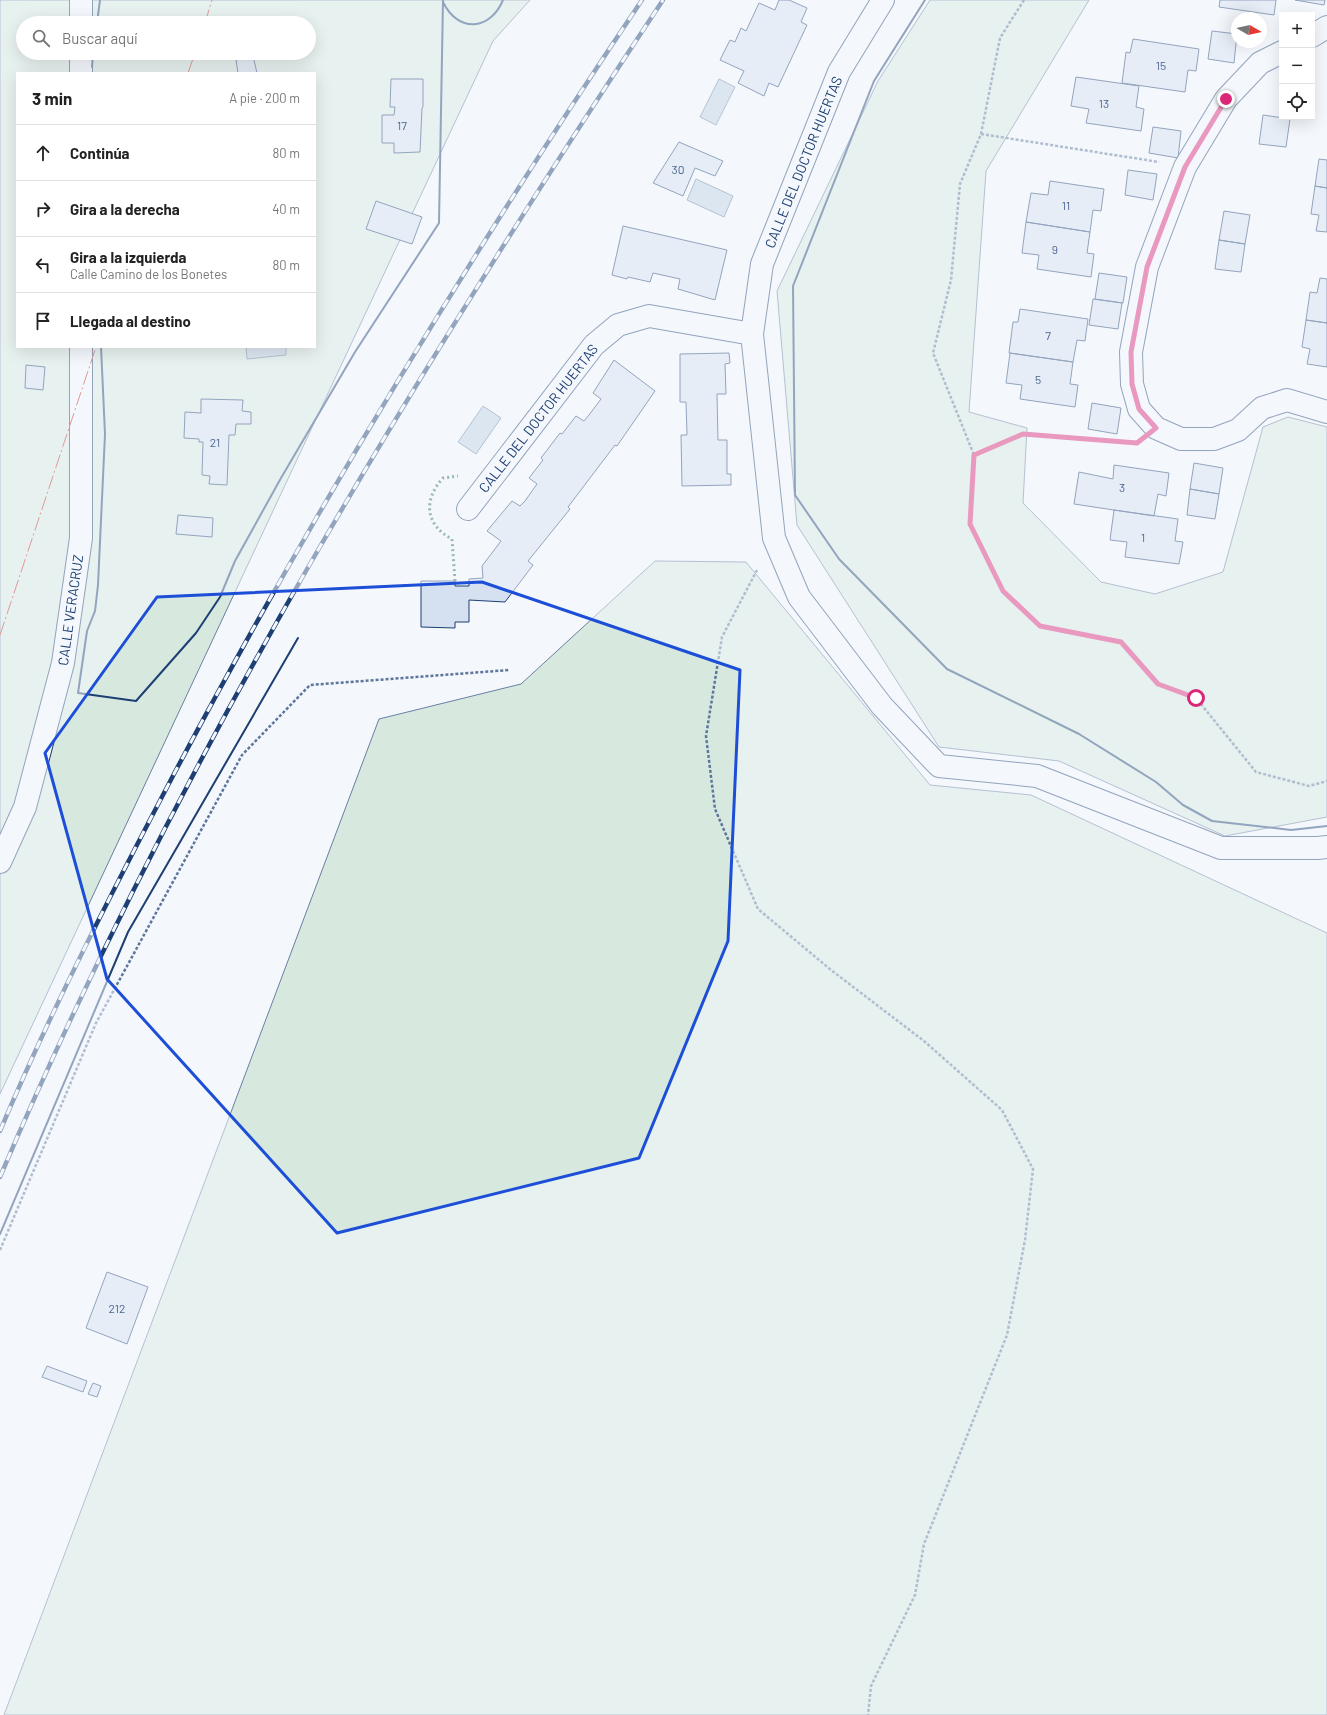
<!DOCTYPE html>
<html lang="es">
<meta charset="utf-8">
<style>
:root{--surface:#fff;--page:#f2f2f2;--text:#222;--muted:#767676;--line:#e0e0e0}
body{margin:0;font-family:Barlow,sans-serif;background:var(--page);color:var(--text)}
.controls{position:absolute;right:12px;top:12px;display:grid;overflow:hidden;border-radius:0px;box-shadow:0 4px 16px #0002}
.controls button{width:36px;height:36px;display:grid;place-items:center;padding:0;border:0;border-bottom:1px solid var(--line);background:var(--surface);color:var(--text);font:20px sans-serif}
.compass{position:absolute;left:1231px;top:12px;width:36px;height:36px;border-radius:50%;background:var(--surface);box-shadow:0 4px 16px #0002;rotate:99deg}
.stop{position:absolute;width:12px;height:12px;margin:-9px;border:3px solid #db2777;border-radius:50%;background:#fff}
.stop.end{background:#db2777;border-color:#fff;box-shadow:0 1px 4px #0008}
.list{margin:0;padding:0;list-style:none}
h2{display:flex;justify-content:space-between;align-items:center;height:52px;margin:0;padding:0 16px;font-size:17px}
h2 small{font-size:13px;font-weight:400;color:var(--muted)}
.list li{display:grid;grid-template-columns:26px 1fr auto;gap:12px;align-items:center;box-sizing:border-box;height:56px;padding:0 16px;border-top:1px solid var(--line)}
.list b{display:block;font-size:15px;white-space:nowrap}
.list p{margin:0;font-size:13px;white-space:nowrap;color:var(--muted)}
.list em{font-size:13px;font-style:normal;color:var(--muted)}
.icon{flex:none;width:22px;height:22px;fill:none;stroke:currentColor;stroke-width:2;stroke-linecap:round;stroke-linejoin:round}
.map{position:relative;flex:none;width:1327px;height:1715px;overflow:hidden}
.search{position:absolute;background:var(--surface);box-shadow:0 4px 16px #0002;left:16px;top:16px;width:300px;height:44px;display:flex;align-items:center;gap:10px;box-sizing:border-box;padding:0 14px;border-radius:22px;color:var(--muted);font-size:15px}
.panel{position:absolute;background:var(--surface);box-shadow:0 4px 16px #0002;left:16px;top:72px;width:300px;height:276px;border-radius:0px}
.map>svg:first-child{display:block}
</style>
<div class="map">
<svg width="1327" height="1715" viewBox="0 0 1327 1715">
<rect width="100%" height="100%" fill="#f4f7fb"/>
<path fill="#d7e8df" stroke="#687fa3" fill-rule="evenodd" d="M0,0H530L493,41L0,1094ZM23,23H309V53H23ZM17,73H315V347H17Z
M930,0H1089L986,171L969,412L1027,428L1023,503L1101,582L1155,594L1223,572L1263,427L1288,417L1327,427V817L1225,836L1059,761L939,747L797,525L777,291L878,81Z
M655,561L746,562L930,785L1031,795L1327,933V1715H4L379,719L521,684Z"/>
<path fill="#bed0e5" stroke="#687fa3" d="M719,79L735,87L716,125L700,117Z
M696,179L733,196L724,217L687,200Z
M246,347H286V355L247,359Z
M483,406L501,418L476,454L458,442Z"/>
<path fill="#d5e0f0" stroke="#1d3f73" d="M779,0H789L807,8L801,22L807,25L778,87L769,83L764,96L738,83L744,71L720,60L730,40L735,42L741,28L746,31L759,3L775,10Z
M1220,0H1276L1274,15L1219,7Z
M1295,0H1325L1324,5Z
M1212,31L1237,34L1234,63L1208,59Z
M1133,39L1199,49L1196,71L1188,70L1185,92L1122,83L1126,52L1130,53Z
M253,56L257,73H238L236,60Z
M1076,77L1139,86L1136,107L1144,109L1141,131L1086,123L1089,109L1071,106Z
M391,79H423V107L422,108L420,152L394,153V143H382V115H394L395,107H390Z
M1263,115L1290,119L1286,147L1259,144Z
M1153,127L1181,131L1178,158L1149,153Z
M679,142L723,161L715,176L695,168L683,196L653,183Z
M1319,159L1327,160V188L1315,186Z
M1128,170L1157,174L1153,200L1125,195Z
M1050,181L1104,189L1101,211L1093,210L1090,232L1026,222L1031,193L1048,195Z
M1315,186L1327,188V232L1316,231L1319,215L1311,214Z
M376,201L422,217L412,244L366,229Z
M1224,211L1250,215L1245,244L1219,240Z
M1026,222L1090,232L1087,253L1094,254L1091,277L1037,269L1039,255L1022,253Z
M623,226L727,250L715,300L678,289L680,279L653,273L650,282L628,277L627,279L612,275Z
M1219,240L1245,244L1241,272L1215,269Z
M1099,273L1127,277L1123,303L1095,299Z
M1320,278L1327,279V323L1306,320L1310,292L1317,293Z
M1093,299L1122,303L1118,329L1089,325Z
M1020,309L1088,319L1085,341L1077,340L1073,362L1009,353L1013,322H1018Z
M1306,320L1327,323V367L1307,364L1310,349L1302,347Z
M729,353L730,363L725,364L726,394H717L718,440H727V474H731V485L682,486L681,435H687L686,402H680V354Z
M1010,353L1073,362L1070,384L1078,385L1075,407L1020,399L1022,385L1006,383Z
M614,360L655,391L617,446L615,445L568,507L570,509L528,561L533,565L505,602L469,600V622H455V628L421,627V581H455V586H469V579L483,578L482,566L501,541L487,531L512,501L520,506L525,501L537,484L529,478L543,460L541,458L560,433L562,434L576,416L584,421L589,415L601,399L593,393Z
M26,365L45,367L43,390L25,388Z
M201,399L243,400L242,411L251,412V424H236L235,435H229L227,485L209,484L210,476L202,475L203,442H199V439L184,438L185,412L201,413Z
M1092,403L1121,408L1117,434L1088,429Z
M1194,463L1223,468L1219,494L1190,489Z
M1114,465L1169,473L1166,496L1158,494L1154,516L1074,504L1079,472L1113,479Z
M1190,489L1219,494L1215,519L1187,515Z
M1114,510L1178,519L1175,541L1183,542L1179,564L1125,557L1127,542L1110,540Z
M178,515L213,518L212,537L176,534Z
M107,1272L148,1287L127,1344L86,1328Z
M47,1366L87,1381L83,1392L42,1377Z
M93,1383L101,1386L97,1397L88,1394Z"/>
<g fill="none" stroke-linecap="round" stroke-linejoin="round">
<g stroke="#1d3f73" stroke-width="24">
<path id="minor" d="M883,0L839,72L762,264L752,334L774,538L799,597L882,706L939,766L1037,776L1221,848H1318L1327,847
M81,23V0
M1312,36L1327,27
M1282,52L1260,63L1226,99L1185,167L1147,267L1131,352L1132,384L1139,409L1156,428L1181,439H1214L1238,430L1262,408L1287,400L1327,412
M81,73V53
M468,509L594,345L618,325L649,316L752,334
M0,862L25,807L63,663L81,538V347"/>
</g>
<path stroke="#5e769c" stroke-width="2.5" stroke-dasharray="3 2" stroke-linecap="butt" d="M1024,0L1000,38L981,134L960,184L951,280L933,353L974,455L970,524L1003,591L1040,626L1121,642L1158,684L1196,698L1256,772L1309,786L1327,781
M981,134L1159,162
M974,455L1023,434L1131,442
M757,570L722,637L706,736L715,809L758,909L831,970L924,1041L1002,1110L1033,1169L1025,1240L1007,1335L924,1544L915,1595L871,1686L868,1715
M0,1250L96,1023L242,755L310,685L509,670"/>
<use href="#minor" stroke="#f4f7fb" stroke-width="22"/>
<g stroke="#1d3f73" stroke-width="4.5">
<path id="rail" d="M0,1131C52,1008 113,890 175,772C316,506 474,250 642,0
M0,1177C177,762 414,375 663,0"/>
</g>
<use href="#rail" stroke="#f4f7fb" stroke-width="3" stroke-dasharray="9" stroke-linecap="butt"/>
<path stroke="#2c6c60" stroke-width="3" stroke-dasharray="2 3" stroke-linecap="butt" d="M455,581L452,539C425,525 423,500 443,478L458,476"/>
<path stroke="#1d3f73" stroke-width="2" d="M925,0L874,81L793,286L795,495L839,559L947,669L1079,734L1156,782L1183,805L1212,821L1291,830L1327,826
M443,2C458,33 490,31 503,0
M97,23L100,0
M92,67L93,53
M101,347L105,434L98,585L95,611L87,631L78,693L136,701L196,633L220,597L235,561L281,478L355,352L439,223L443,0
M0,1234L128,932L298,638"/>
<path stroke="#c62828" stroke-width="1" stroke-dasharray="14 3 2 3" stroke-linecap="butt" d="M205,23L212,0
M188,73L195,53
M0,635L96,347"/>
</g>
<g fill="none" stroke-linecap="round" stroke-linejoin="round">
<path stroke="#db2777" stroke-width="5" d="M1196,698L1158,684L1121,642L1040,626L1003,591L970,524L974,455L1023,434L1137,443L1156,428L1139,409L1132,384L1131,352L1147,267L1185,167L1226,99"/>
</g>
<path d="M0 0H1327V1715H0ZM482,582L740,670L728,941L639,1158L337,1233L107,979L45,753L157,597Z" fill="#f4f7fb" fill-opacity=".55" fill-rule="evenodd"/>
<path fill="none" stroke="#1d4ed8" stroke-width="3" stroke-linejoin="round" d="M482,582L740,670L728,941L639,1158L337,1233L107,979L45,753L157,597Z"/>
<g text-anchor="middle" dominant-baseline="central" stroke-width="3" stroke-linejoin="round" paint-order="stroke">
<g font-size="12" fill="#4b6792">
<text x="1161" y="65">15</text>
<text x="1104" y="103">13</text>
<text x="402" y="125">17</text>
<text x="678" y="169">30</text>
<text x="1066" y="205">11</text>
<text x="1055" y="249">9</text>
<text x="1048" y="335">7</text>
<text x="1038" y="379">5</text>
<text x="215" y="442">21</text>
<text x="1122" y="487">3</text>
<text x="1143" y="537">1</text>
<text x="117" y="1308">212</text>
</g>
<g font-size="14" fill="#1d3f73" stroke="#f4f7fb">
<text transform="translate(803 162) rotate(-68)">CALLE DEL DOCTOR HUERTAS</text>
<text transform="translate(538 418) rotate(-52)">CALLE DEL DOCTOR HUERTAS</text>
<text transform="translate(70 610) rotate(-82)">CALLE VERACRUZ</text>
</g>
</g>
</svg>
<div class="controls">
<button>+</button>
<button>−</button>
<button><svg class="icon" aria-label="locate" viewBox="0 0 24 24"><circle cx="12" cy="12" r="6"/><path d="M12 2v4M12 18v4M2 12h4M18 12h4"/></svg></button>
</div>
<svg class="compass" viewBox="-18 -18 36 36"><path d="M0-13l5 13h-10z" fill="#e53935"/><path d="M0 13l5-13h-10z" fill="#767676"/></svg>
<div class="stop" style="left:1196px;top:698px"></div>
<div class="stop end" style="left:1226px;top:99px"></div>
<div class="search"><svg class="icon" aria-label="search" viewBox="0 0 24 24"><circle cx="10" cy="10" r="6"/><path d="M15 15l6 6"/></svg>Buscar aquí</div>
<section class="panel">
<h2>3 min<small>A pie · 200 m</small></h2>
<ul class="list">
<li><svg class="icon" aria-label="ahead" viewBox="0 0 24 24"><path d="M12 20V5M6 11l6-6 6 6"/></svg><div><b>Continúa</b></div><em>80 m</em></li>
<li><svg class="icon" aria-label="right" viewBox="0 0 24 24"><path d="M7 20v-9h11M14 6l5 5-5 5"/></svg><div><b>Gira a la derecha</b></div><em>40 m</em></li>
<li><svg class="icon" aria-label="left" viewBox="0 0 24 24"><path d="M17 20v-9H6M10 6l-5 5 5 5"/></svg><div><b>Gira a la izquierda</b><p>Calle Camino de los Bonetes</p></div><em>80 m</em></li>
<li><svg class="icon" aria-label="arrive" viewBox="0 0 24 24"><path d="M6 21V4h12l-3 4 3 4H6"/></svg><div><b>Llegada al destino</b></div></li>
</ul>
</section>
</div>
